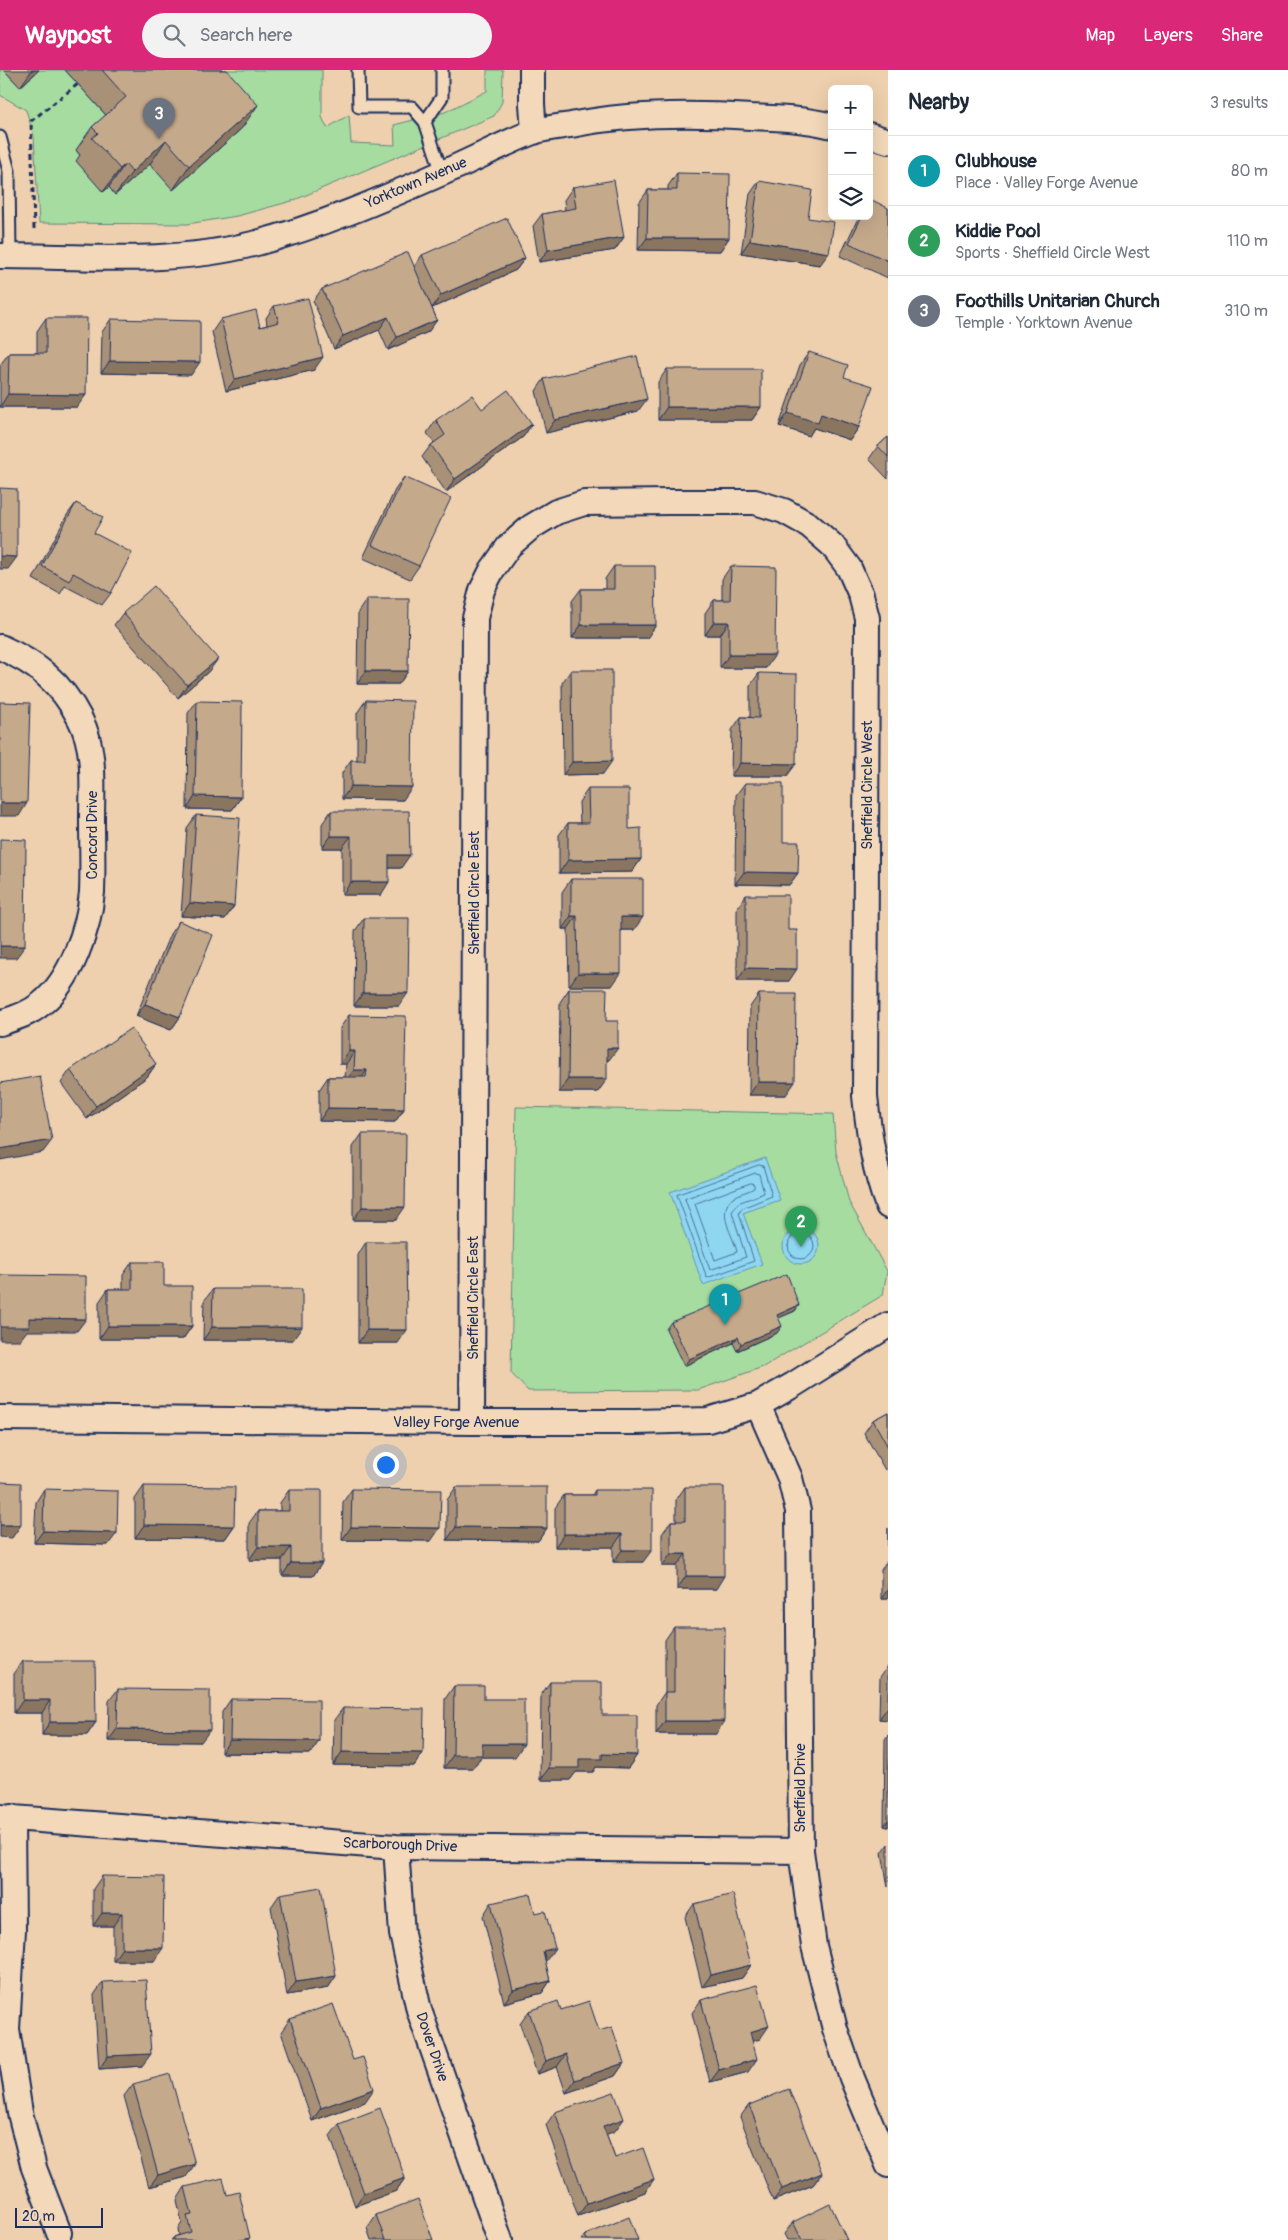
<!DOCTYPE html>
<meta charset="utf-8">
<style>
:root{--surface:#fff;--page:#f2f2f3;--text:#1f2937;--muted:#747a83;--line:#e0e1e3;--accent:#db2777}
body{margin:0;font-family:Pangolin,sans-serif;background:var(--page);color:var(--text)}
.controls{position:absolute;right:15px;top:15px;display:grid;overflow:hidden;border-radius:8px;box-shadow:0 5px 20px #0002}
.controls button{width:45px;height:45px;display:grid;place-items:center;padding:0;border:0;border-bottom:1px solid var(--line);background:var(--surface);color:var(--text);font:25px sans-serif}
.scale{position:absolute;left:15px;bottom:12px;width:88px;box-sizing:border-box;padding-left:5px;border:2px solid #1b2f5e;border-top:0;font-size:14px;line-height:18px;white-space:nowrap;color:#1b2f5e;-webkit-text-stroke:4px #f3d8ba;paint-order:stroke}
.you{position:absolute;left:385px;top:1394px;width:18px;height:18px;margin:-12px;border:4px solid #fff;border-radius:50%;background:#1a73e8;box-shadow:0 0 0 8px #1a73e833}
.badge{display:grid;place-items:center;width:32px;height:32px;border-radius:50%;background:var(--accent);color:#fff;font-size:16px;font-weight:700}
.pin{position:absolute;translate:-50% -41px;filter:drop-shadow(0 1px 2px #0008)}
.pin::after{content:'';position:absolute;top:26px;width:18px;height:15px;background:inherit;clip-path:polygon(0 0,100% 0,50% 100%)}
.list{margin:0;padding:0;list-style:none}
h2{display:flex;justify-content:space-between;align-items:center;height:65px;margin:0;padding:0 20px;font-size:21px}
h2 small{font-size:16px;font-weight:400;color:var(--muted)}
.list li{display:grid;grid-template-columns:32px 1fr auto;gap:15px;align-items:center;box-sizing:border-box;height:70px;padding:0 20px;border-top:1px solid var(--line)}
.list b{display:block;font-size:19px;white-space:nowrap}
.list p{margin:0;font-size:16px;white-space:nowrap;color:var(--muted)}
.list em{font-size:16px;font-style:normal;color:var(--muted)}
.icon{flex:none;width:28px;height:28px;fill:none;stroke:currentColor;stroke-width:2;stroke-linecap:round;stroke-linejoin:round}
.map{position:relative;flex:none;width:888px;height:2170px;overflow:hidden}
header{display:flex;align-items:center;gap:30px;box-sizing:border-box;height:70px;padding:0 25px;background:var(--accent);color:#fff}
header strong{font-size:24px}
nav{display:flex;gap:28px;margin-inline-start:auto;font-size:18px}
.search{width:350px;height:45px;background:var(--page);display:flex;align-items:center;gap:12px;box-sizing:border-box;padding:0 18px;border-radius:28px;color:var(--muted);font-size:19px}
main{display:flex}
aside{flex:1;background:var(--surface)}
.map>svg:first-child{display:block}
</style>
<header>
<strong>Waypost</strong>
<div class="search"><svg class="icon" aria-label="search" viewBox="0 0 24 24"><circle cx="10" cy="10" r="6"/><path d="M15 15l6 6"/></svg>Search here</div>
<nav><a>Map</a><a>Layers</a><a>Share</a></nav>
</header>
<main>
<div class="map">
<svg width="888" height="2170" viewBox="0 0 888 2170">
<rect width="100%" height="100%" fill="#eed0ae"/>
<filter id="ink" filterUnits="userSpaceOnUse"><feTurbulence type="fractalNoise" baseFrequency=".02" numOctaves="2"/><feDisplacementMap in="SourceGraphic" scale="10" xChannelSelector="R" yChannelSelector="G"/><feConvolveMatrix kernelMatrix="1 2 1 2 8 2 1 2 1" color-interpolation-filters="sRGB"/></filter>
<g filter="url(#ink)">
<path fill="#a7dca0" stroke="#61867f" d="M0,0H4L20,17L39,0H65L110,50L76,80L103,122L109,117L115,125L195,0H322V47L327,58L349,45L351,73L395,75L394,55L445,42L487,21V0H503L502,32L494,46L292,131L237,146L187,154L39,153L34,66L26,40L0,25Z
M516,1037L833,1044L836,1082L849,1132L887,1201L883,1225L763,1297L698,1320L528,1321L511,1303Z"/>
<path fill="#8fd6f1" stroke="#6193b6" d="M765,1088L780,1130L743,1143L762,1194L703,1215L670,1122Z
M783 1176a18 18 0 1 1 36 0a18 18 0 1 1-36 0Z"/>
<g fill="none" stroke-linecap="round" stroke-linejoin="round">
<path stroke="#497299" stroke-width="1" d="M759,1095L763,1096L772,1126L742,1138L739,1143L754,1191L707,1208L677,1125Z
M756,1103L759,1104L764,1123L738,1133L732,1142L746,1187L710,1200L685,1129Z
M751,1113L754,1114V1118C748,1122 739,1123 733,1128C715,1142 734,1166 737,1182L715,1190L695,1134Z
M788 1176a13 13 0 1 1 26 0a13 13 0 1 1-26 0Z"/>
<g stroke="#1b2f5e" stroke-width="15">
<path id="lane" d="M358,0L359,37H412L425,52L442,103
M425,52L442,27V0
M0,67L9,101L10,186"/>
</g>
<g stroke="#1b2f5e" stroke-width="28">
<path id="street" d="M532,0V34L534,62
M869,65L888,71
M0,186C84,186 170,195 253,174C323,156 392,125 458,96C483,85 507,72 533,62C544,58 558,57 571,55C630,43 690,43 751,47C778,48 805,49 832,56
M0,577C36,593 61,612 80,649C96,680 92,715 92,750C92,774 93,798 92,822C89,858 71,911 41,934C29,944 15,948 0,953
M758,1335L790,1408L798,1441L801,1781L814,1876L835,1959L852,2008L888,2095
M0,1348L472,1352H636L708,1350L758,1335L793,1315L888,1255
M472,1352L475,548L482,520L492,500L509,476L531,457L556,442L584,433L670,432H755L784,441L809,455L832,475L849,498L861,525L867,548L865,1026C869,1064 874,1100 888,1136
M0,1747L396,1777L801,1781
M12,1747L13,1860L7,1959L20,2043L34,2098L59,2163
M396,1777L402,1864L419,1940L500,2170"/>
</g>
<path stroke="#1b2f5e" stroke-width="3" stroke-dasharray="5 4" stroke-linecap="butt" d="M34,159L31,51L78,14"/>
<use href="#lane" stroke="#f3d8ba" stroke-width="11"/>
<use href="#street" stroke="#f3d8ba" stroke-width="24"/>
</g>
<path fill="#a99178" stroke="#1b2f5e" d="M4,0H39L20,17Z
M65,0H227L242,58L173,120L150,94L115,125L109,117L103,122L76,91L80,85L76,80L92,57L106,45Z
M677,103L729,168L720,181L638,180L639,133L648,120H668V116Z
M759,111L808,148L820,195L741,183L750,124Z
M573,117L624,167L615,180L539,192L533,156L542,144L565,140L564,130Z
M888,138V208L840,186L859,146H869Z
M422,185L525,188L516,200L432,238L437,250L428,262L388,280L379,260L334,279L313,231L322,219L414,197Z
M274,236L314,300L226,321L212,262L221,249L260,257L267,255L266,248Z
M46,248L77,337H0V295L9,283H37V261Z
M111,249L191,305L101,303L102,262Z
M809,282L844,307L859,357L850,370L814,358L809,366L779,356L800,295Z
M667,299L761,337L752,350H658V312Z
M544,309L638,341L546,363L536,321Z
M436,350L532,354L523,367L446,422L422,387L431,375L434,373L427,363Z
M888,367V409L869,389L878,376Z
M404,407L419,496L410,509L363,488L395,420Z
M76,433L94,463L111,523L102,535L65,516L60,524L33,509L67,445Z
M614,496L656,555L647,568H572V531L581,519H605V509Z
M731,496L766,598H720V565H705V543L714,530H722V509Z
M367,529L408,601L399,614H357L358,542Z
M123,543L209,601L178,628L114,555Z
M571,600L603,704L563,705L562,613Z
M759,603L787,706H731L732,660L741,647H750V616Z
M366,630L403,730L342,729V703L351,690H357V643Z
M197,631L241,727L232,740L187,739L188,643Z
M745,713L783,772L798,803L789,815L735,814L736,725Z
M588,719L629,759L641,789L632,802L559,803V765L568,753H580L579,732Z
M331,741L401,798H389L381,825H342V778H322V754Z
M196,745L234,836L225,849L181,846L187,758Z
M571,809L634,860H621L612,916H569L568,859H562V822Z
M746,825L789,911H737V838Z
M364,848L399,936H354L355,861Z
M179,851L180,947L171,960L136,946L170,864Z
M569,919L606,951L609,990H607L598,1022H559L560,932Z
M759,924L786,1025H749L750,937Z
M349,945L404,1039L395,1052L319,1051V1020L328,1007H345L346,994H340V958Z
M156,994L147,1007L87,1049L61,1013L70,1000Z
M362,1064L396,1150H353V1077Z
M366,1172L398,1273H358V1185Z
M132,1192L164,1216L192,1256L183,1269H99V1232L108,1219H123V1205Z
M213,1219L293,1270H203L204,1231Z
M799,1235L795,1241L778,1248L777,1263L737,1281L733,1273L684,1296L666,1259L671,1252Z
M888,1342V1398L885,1400L864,1363L873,1350Z
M144,1416L234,1456L225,1469L135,1468V1429Z
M456,1417L547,1458L538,1471L447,1470V1430Z
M685,1417L716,1519H677V1496H662V1464L671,1451H676V1430Z
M44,1419L108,1475L34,1473L36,1432Z
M352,1419L431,1471L342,1470L343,1432Z
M289,1420L322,1493L313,1506H282V1490H249V1453L258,1441H280V1433Z
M595,1420L643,1492H613V1477H555V1438L564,1425H592Z
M888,1458V1529H881V1500L888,1490Z
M674,1557L716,1664H656V1635L665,1622V1570Z
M23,1591L96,1652L87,1665H42V1643H14V1604Z
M888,1596V1650L879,1649L880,1607Z
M550,1612L602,1645L637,1685L628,1698L596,1697L593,1702H576L570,1710H540L541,1625Z
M454,1616L484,1629L515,1687H481L473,1698H444L445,1629Z
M118,1619L201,1672L108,1671L109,1631Z
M231,1629L319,1671L310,1684L221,1683L222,1642Z
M343,1638L423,1683L414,1696L333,1695L334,1650Z
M888,1665V1757L884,1756L885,1669Z
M888,1774V1817L882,1783Z
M102,1806L154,1891H113V1856H93V1819Z
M280,1824L336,1906L328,1918L287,1925L271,1837Z
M491,1833L545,1891L550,1911L542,1923L504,1933L483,1846Z
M694,1834L751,1895L742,1908L702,1917L685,1847Z
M103,1912L142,1996L99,1999L94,1925Z
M701,1930L760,1969L752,1971L748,2002L710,2012L692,1943Z
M561,1940L599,1961L624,1993L615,2006L566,2023L557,1997L537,2004L520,1954L529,1941Z
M290,1949L365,2032L312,2051L281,1962Z
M133,2014L186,2107L149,2117L124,2026Z
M749,2035L822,2103L813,2115L773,2131L740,2047Z
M555,2042L615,2061L606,2064L615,2088L654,2109L645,2122L578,2146L546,2055Z
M339,2054L405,2108L396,2121L355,2136L330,2066Z
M185,2117L227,2125L249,2170H171L174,2167L179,2165L178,2159L182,2153L177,2130Z
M376,2145L433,2170H371L367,2158Z
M793,2152L847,2170H787L784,2164Z
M585,2165L638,2170H581Z"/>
<path fill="#8a7661" stroke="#1b2f5e" d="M32,0H39L20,17Z
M258,35L242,58L173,120L189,96Z
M166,70L150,94L115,125L132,102Z
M125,94L109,117L103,122L120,99Z
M624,167L615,180L539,192L548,180Z
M647,168H729L720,181L638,180Z
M750,170L829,183L820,195L741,183Z
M525,188L516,200L432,238L441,225Z
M388,247L379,260L334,279L343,266Z
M437,250L428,262L388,280L397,267Z
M323,287L314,300L226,321L235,309Z
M110,291L200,292L191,305L101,303Z
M8,324L86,325L77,337H0Z
M647,329L638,341L546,363L555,350Z
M667,337H761L752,350H658Z
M788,343L821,344L859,357L850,370L814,358L809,366L779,356Z
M532,354L523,367L446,422L455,409Z
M0,486L17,487L8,499H0Z
M714,552H729L720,565H705Z
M581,555H656L647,568H572Z
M729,585H775L766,598H720Z
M218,589L209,601L178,628L187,615Z
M366,601H408L399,614H357Z
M612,691L603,704L563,705L572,692Z
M740,693L796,694L787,706H731Z
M351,716L412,717L403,730L342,729Z
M195,726L241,727L232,740L187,739Z
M0,733H27L19,746H0Z
M331,766H351L342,778H322Z
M389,785H410L401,798H381Z
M641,789L632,802L559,803L568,790Z
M744,802L798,803L789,815L735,814Z
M351,812H389L381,825H342Z
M190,833L234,836L225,849L181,846Z
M571,846H577L568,859H562Z
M621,847H643L634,860H612Z
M0,876H25L16,888H0Z
M746,898L797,899L789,911H737Z
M578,903H621L612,916H569Z
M363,923H408L399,936H354Z
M145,934L180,947L171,960L136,946Z
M607,978H618L609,990H598Z
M349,981H355L346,994H340Z
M156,994L147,1007L87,1049L96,1036Z
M354,1000H367L358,1013L345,1012Z
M568,1009H607L598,1022H559Z
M758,1012H795L786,1025H749Z
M328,1038L404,1039L395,1052L319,1051Z
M52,1070L43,1082L0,1090V1079Z
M362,1137H405L396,1150H353Z
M799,1235L795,1241L772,1251L777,1245Z
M29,1248L86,1249L77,1261H27L20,1270H0V1257Z
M108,1256H192L183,1269H99Z
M782,1256L777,1263L737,1281L741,1274Z
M212,1257H302L293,1270H203Z
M367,1260H407L398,1273H358Z
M738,1267L733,1273L684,1296L689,1289Z
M0,1455H21L12,1468L0,1467Z
M144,1455L234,1456L225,1469L135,1468Z
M351,1457L440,1458L431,1471L342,1470Z
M456,1457L547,1458L538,1471L447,1470Z
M43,1461L117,1463L108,1475L34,1473Z
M564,1464H622L613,1477H555Z
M258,1477H291L282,1490H249Z
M622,1480H652L643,1492H613Z
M671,1484H686L677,1496H662Z
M291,1493H322L313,1506H282Z
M686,1506H724L716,1519H677Z
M888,1519V1529H881Z
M23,1630H50L42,1643H14Z
M888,1637V1650L879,1649Z
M665,1651H724L716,1664H656Z
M50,1652H96L87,1665H42Z
M117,1659L210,1660L201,1672L108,1671Z
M230,1670L319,1671L310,1684L221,1683Z
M482,1674H524L515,1687H481L473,1698H444L453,1685Z
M342,1682L423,1683L414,1696L333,1695Z
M602,1684L637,1685L628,1698L596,1697L593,1702H576L570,1710H540L549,1698L579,1689Z
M888,1750V1757L884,1756Z
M102,1843H122L113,1856H93Z
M122,1878H163L154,1891H113Z
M555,1878L546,1891L543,1881Z
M751,1895L742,1908L702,1917L711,1905Z
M336,1906L328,1918L287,1925L296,1912Z
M550,1911L542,1923L504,1933L513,1920Z
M769,1956L760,1969L741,1974L750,1962Z
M151,1984L142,1996L99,1999L108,1986Z
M566,1984L557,1997L537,2004L546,1991Z
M757,1989L748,2002L710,2012L719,2000Z
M624,1993L615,2006L566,2023L575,2010Z
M374,2019L365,2032L312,2051L321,2038Z
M624,2049L615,2061L595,2069L603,2056Z
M195,2094L186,2107L149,2117L158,2105Z
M822,2103L813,2115L773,2131L782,2119Z
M405,2108L396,2121L355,2136L364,2123Z
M654,2109L645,2122L578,2146L587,2133Z"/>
<path fill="#c5a98b" stroke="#1b2f5e" d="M102,0H227L258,35L189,96L166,70L132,102L125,94L120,99L92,68L98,63L92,57L126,27Z
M677,103L730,104L729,168H647L648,120H677Z
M614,110L624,167L548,180L542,144L576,138L573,117Z
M759,111L812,120L808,148L834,152L829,183L750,170Z
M870,129L888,138V191L849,173L862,146H869Z
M507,148L525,188L441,225L422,185Z
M408,182L437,250L397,267L388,247L343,266L322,219Z
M308,228L323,287L235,309L221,249L256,240L260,257L279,252L274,236Z
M46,248H87L86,325L8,324L9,283H46Z
M111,249L200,251V292L110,291Z
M809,282L848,295L844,307L873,316L859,357L821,344L818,353L788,343Z
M637,286L647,329L555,350L544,309Z
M667,299H761V337H667Z
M508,320L532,354L455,409L431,375L445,365L436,350L472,325L482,339Z
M888,367V387L878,376Z
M404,407L451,428L419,496L372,475Z
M0,418L17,419V487L0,486Z
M76,433L103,447L94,463L132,483L111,523L73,503L69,511L42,496Z
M614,496H655L656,555H581V519H614Z
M731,496L776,497L775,585H729V552H714V530H730Z
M154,516L218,589L187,615L123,543Z
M367,529H409L408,601H366Z
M571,600H612V691L572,692Z
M759,603L797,604L796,694L740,693L741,647L759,648Z
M366,630L413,631L412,717L351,716V690H365Z
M197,631L242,632L241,727L195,726Z
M0,632L30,633L27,733H0Z
M745,713H783V772H799L798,803L744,802Z
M588,719H629V759L641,758V789L568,790V753H589Z
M331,741H409L410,785H389V812H351V766H331Z
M196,745L240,748L234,836L190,833Z
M0,769L26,770L25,876H0Z
M571,809H643V847H621V903H578L577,846H571Z
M746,825H788V860H797V899L746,898Z
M364,848H409L408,923H363Z
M179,851L213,865L180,947L145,934Z
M569,919H607L606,951H618V978H607V1009H568Z
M759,924H796L795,1012H758Z
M349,945L406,946L404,1039L328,1038V1007H366L367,1000H354L355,981H349Z
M131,958L156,994L96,1036L70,1000Z
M40,1006L52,1070L0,1079V1013Z
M362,1064H406L405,1137H362Z
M366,1172H406L407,1260H367Z
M132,1192H164V1216H192V1256H108V1219H132Z
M787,1204L799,1235L777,1245L782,1256L741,1274L738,1267L689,1289L671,1252Z
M0,1205L86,1206V1249L29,1248V1257H0Z
M213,1219H302V1257H212Z
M888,1342V1377L873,1350Z
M0,1412L21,1413V1455H0Z
M144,1416L235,1417L234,1456L144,1455Z
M456,1417H547V1458L456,1457Z
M685,1417H724V1506H686V1484H671V1451H685Z
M44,1419L118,1421L117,1463L43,1461Z
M352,1419L441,1420L440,1458L351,1457Z
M289,1420H322V1493H291V1477H258V1441H289Z
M595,1420H652V1480H622V1464H564V1425H595Z
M674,1557H725L724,1651H665V1622H674Z
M23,1591H95L96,1652H50V1630H23Z
M550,1612H602V1645H637V1685L602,1684V1689H579V1698H549Z
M454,1616H484V1629H524V1674H482V1685H453Z
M118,1619L210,1620V1660L117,1659Z
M231,1629L319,1630V1671L230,1670Z
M343,1638L424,1639L423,1683L342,1682Z
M102,1806L164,1807L163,1878H122V1843H102Z
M321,1817L336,1906L296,1912L280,1824Z
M530,1824L535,1843L545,1841L555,1878L543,1881L550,1911L513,1920L491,1833Z
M733,1824L751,1895L711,1905L694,1834Z
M146,1910L151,1984L108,1986L103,1912Z
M757,1915L769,1956L750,1962L757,1989L719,2000L701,1930Z
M558,1931L561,1940L589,1931L599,1961L612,1957L624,1993L575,2010L566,1984L546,1991L529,1941Z
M333,1934L353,1990L363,1987L374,2019L321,2038L290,1949Z
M170,2004L195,2094L158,2105L133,2014Z
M789,2019L822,2103L782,2119L749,2035Z
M614,2022L624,2049L603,2056L615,2088L643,2078L654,2109L587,2133L555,2042Z
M380,2038L405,2108L364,2123L339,2054Z
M223,2108L227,2125L239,2122L250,2168L242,2170H174V2167L191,2162L187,2146L192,2145L185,2117Z
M418,2129L433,2170H385L376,2145Z
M830,2134L847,2170H802L793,2152Z
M629,2147L638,2170H587L585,2165Z"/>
</g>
<g text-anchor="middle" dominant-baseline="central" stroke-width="4.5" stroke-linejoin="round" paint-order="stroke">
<g font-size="15" fill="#1b2f5e" stroke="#f3d8ba">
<text transform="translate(416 113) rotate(-23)">Yorktown Avenue</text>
<text transform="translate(867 715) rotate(-90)">Sheffield Circle West</text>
<text transform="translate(92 765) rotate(-90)">Concord Drive</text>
<text transform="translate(474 823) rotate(-90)">Sheffield Circle East</text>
<text transform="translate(473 1228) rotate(-90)">Sheffield Circle East</text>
<text x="456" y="1352">Valley Forge Avenue</text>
<text transform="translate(800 1718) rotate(-90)">Sheffield Drive</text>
<text transform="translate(400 1775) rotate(2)">Scarborough Drive</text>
<text transform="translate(432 1977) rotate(71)">Dover Drive</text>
</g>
</g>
</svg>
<div class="controls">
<button>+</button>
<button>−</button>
<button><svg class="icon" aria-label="layers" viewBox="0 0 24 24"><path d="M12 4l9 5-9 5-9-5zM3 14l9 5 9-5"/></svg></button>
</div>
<div class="scale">20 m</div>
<div class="you"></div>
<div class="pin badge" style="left:725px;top:1255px;background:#0f9aa8">1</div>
<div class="pin badge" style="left:801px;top:1177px;background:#2e9e5b">2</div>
<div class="pin badge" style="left:159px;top:69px;background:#6b7280">3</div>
</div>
<aside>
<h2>Nearby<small>3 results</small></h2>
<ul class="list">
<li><span class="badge" style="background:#0f9aa8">1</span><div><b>Clubhouse</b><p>Place · Valley Forge Avenue</p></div><em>80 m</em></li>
<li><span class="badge" style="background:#2e9e5b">2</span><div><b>Kiddie Pool</b><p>Sports · Sheffield Circle West</p></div><em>110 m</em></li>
<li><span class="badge" style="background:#6b7280">3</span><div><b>Foothills Unitarian Church</b><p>Temple · Yorktown Avenue</p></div><em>310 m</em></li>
</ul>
</aside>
</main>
